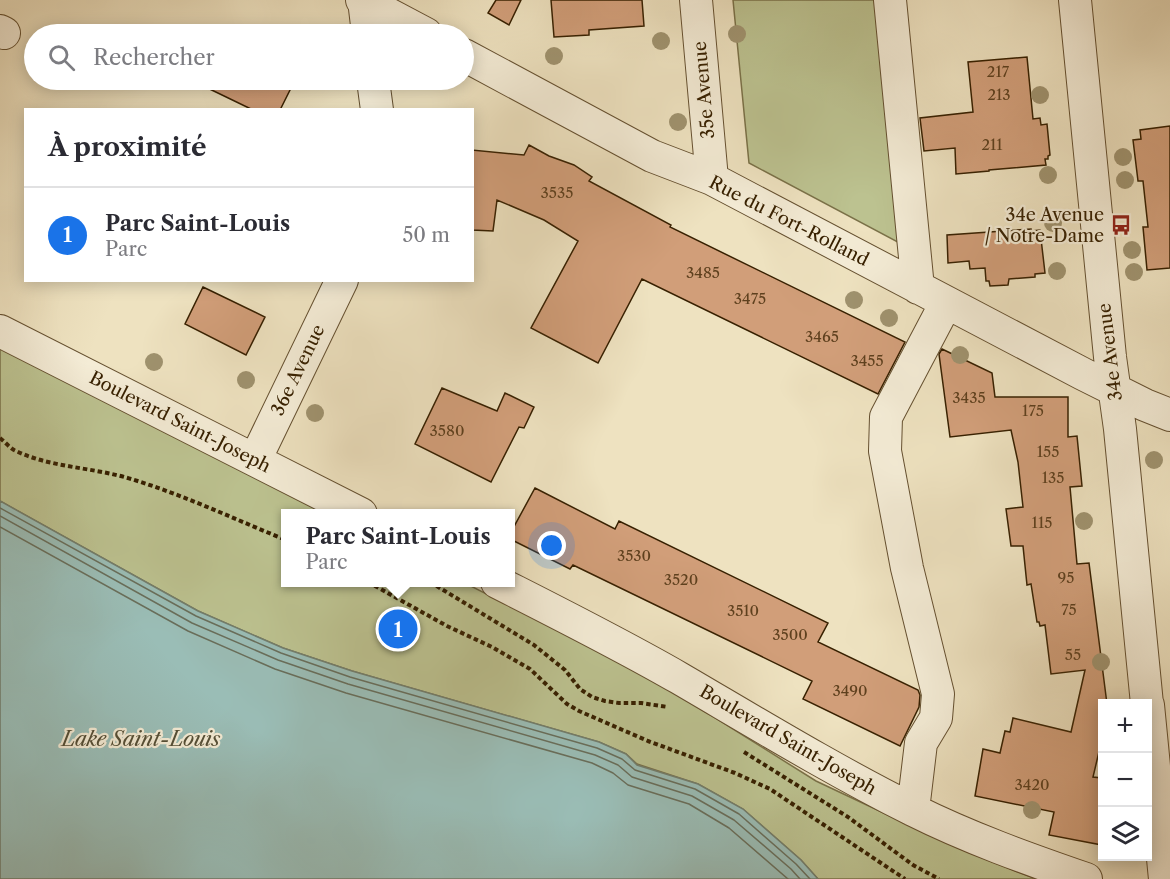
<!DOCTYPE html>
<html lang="fr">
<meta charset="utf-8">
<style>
:root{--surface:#fff;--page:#f7f7f7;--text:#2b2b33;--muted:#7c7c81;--line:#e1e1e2;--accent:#1a73e8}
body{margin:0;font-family:"Libre Caslon Text",serif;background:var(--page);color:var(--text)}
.controls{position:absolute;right:18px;bottom:18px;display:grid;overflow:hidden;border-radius:0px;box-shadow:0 3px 15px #0003}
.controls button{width:54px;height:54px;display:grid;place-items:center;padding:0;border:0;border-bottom:2px solid var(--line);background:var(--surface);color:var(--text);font:30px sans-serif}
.you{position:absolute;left:552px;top:546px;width:21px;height:21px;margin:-15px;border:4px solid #fff;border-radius:50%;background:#1a73e8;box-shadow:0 0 0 9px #1a73e833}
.badge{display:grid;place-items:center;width:39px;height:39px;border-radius:50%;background:var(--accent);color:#fff;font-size:20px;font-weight:700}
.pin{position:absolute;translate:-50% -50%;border:3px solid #fff;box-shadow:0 2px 6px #0006}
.popup{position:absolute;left:281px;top:509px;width:234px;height:78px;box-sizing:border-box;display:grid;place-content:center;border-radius:0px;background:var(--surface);filter:drop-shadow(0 2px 4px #0005);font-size:20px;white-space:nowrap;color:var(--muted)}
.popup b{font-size:22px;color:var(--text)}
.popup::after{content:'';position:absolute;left:50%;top:100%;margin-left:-12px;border:12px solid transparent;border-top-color:var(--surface)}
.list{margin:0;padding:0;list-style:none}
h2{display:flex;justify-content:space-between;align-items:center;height:78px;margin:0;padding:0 24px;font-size:26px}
h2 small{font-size:20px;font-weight:400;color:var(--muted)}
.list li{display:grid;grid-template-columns:39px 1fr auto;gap:18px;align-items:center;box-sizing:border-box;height:96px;padding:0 24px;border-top:2px solid var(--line)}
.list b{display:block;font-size:22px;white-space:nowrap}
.list p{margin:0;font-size:20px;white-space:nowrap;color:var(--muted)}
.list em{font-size:20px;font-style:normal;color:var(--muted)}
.icon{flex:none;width:33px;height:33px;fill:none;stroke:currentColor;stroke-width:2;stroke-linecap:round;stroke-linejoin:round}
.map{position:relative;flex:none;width:1170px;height:879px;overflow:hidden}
.search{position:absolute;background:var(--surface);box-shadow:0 3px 15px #0003;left:24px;top:24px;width:450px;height:66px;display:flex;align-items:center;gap:15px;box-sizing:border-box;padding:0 21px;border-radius:33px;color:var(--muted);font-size:22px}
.panel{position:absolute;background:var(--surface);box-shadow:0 3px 15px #0003;left:24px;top:108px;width:450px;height:174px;border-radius:0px}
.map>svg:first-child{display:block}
</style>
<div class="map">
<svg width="1170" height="879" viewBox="0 0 1170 879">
<rect width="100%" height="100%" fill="#eee2c0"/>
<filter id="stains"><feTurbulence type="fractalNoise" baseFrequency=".00333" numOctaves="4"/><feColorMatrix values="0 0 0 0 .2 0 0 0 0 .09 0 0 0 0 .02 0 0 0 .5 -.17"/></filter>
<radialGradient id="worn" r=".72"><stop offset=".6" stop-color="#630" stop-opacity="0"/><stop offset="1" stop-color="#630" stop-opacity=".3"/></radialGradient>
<path fill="#bcc290" stroke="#7a7148" stroke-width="1.5" d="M733,0H883L907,247L749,163Z
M0,347L329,513L286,514V582L465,583L653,679L816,781L958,848L1036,879H818L801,860L743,809L698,784L637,764L626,754L599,742L352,671L283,648L198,611L0,501Z"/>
<path fill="#9abdb6" stroke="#727e6d" stroke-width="1.5" d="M0,501L198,611L283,648L352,671L599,742L626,754L637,765L698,784L743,809L801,860L818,879H0Z"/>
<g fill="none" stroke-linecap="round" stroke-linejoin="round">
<path stroke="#686e5b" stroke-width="1.5" d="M0,508L196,616L281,653L350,677L597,748L622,759L635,770L695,789L739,814L796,864L810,879
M0,516L192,623L278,660L348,684L595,755L618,765L632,777L692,796L734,820L791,869L800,879
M0,527L188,631L275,669L346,693L592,763L613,773L628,785L689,804L729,828L788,879"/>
</g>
<path fill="#d19e79" stroke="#372000" stroke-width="1.5" d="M496,0H521L509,25L488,13Z
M551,0H642L644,26L589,30V35L554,37Z
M1027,57L1033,119L1040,118L1041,125L1047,124L1050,155L1048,156V159H1045L1046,165L989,170V171L956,174L955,148L924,151L920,118L973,112L968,62Z
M191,80H295L280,110H253Z
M1170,126V268L1147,270L1143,227H1148L1143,181H1138L1133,140L1141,139L1140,130Z
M529,145L549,156L574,165L592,177L589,181L671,225L670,227L905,342L878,394L642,279L598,363L531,328L578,241L544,220L497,200L493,231L472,230V150L524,155Z
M1031,229V231L1040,230L1045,273L1035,274V277L1009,279L1008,285L990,286L989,281H986L985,268L970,269L969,261L948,263L947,235Z
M203,287L265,317L246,355L185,324Z
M942,349L992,373L995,397H1068V437L1077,436L1082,486L1070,487L1077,564L1089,563L1107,704H1102V739L1093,777L1102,778V845L1049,835L1054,812L975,796L983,749L1000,753L1005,731L1010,732L1013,718L1071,732L1085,670L1051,674L1045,625L1040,626L1039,622H1037L1031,584L1027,585L1023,546H1011L1006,509L1023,507L1018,462L1011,430L950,437L939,354Z
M442,388L497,411L505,393L534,407L524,428L519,427L491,482L415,444Z
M535,488L615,529L619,521L828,623L818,642L918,690L920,695L919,707L900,746L803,699L812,681L573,565L570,569L510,539V534Z"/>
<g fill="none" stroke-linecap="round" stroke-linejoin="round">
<g stroke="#655030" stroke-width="34">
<path id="minor" d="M362,0L426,34
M364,0L368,34
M696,0L712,179
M890,0L918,288
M1075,0L1110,357L1120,429L1147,704
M0,31L4,33
M464,55L652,156L712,179L1083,374L1145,405L1170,415
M373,80L377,110
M0,331L361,514
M255,460L342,280
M497,582C558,613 620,644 679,678C756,723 833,770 913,810C969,838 1028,859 1086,879
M1148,705L1165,879
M913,810L921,743L936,718L938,694L907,568L885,451L886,417L946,303"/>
</g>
<path stroke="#372000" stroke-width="4" stroke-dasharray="4.5 3" stroke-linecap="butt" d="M0,438C5,442 9,447 14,450C50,468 93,467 131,479C184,495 234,519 286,540
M368,582L447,626L492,647L530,669L567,704L579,711L648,741L735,773L770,789L905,879
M430,582L534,645L565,670L580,689L592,697L605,701L619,703H641L668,707
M744,752L848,817L913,865L939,879"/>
<use href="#minor" stroke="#f4ecd6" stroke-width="32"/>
</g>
<g fill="#9f926e">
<circle cx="737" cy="34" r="9"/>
<circle cx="661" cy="41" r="9"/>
<circle cx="554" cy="56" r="9"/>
<circle cx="1040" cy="95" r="9"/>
<circle cx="678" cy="122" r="9"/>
<circle cx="1123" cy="157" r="9"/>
<circle cx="1048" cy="175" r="9"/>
<circle cx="1125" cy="180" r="9"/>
<circle cx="1053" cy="223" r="9"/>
<circle cx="1132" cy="250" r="9"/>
<circle cx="1057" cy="271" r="9"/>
<circle cx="1134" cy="272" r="9"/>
<circle cx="854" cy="300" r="9"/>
<circle cx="889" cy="318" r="9"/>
<circle cx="960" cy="355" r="9"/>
<circle cx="154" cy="362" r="9"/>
<circle cx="246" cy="380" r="9"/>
<circle cx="315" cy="413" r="9"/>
<circle cx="1154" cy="460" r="9"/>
<circle cx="1084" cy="521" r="9"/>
<circle cx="1101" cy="662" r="9"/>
<circle cx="1032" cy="810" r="9"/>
</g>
<defs>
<g id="bus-bare" transform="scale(1.62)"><path d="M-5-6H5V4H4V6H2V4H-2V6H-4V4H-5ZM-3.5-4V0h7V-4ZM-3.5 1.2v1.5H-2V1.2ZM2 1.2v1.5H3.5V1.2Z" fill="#8f2418" stroke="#f4ecd6" stroke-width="2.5" paint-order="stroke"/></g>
</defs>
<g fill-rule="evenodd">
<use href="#bus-bare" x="1121" y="225"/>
</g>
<g text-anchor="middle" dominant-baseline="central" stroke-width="4.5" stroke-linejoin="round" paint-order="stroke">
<g font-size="15" fill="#5e401e">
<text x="998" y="71">217</text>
<text x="999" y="94">213</text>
<text x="992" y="144">211</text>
<text x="557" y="192">3535</text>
<text x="703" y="272">3485</text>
<text x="750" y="298">3475</text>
<text x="822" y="336">3465</text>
<text x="867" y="360">3455</text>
<text x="969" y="397">3435</text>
<text x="1033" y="410">175</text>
<text x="447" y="430">3580</text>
<text x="1048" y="451">155</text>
<text x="1053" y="477">135</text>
<text x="1042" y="522">115</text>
<text x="634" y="555">3530</text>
<text x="1066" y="577">95</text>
<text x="681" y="579">3520</text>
<text x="1069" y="609">75</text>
<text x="743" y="610">3510</text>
<text x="790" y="634">3500</text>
<text x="1073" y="654">55</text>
<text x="850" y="690">3490</text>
<text x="1032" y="784">3420</text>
</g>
<g font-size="18" fill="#372000" stroke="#f4ecd6">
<text transform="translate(704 90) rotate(-95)">35e Avenue</text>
<text transform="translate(789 221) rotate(27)">Rue du Fort-Rolland</text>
<text transform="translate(1110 352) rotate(-97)">34e Avenue</text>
<text transform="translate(298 370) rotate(-64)">36e Avenue</text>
<text transform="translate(180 422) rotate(27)">Boulevard Saint-Joseph</text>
<text transform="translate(788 740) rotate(30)">Boulevard Saint-Joseph</text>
</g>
<g font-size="18" fill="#372000" stroke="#f4ecd6" text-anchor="end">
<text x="1104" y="215">34e Avenue<tspan x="1104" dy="21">/ Notre-Dame</tspan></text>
</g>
<g font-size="20" font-style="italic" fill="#554f37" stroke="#f4ecd6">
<text x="141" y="739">Lake Saint-Louis</text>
</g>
</g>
<rect width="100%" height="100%" filter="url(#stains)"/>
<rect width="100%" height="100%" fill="url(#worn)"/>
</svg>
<div class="controls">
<button>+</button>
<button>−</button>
<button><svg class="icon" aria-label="layers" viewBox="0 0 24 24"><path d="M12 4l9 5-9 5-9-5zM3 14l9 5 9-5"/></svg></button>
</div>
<div class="you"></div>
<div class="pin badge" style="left:398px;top:629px">1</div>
<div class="popup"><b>Parc Saint-Louis</b>Parc</div>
<div class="search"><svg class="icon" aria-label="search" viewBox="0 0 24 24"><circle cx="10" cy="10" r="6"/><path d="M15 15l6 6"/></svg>Rechercher</div>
<section class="panel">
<h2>À proximité<small></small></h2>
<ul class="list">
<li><span class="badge">1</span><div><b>Parc Saint-Louis</b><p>Parc</p></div><em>50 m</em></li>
</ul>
</section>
</div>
